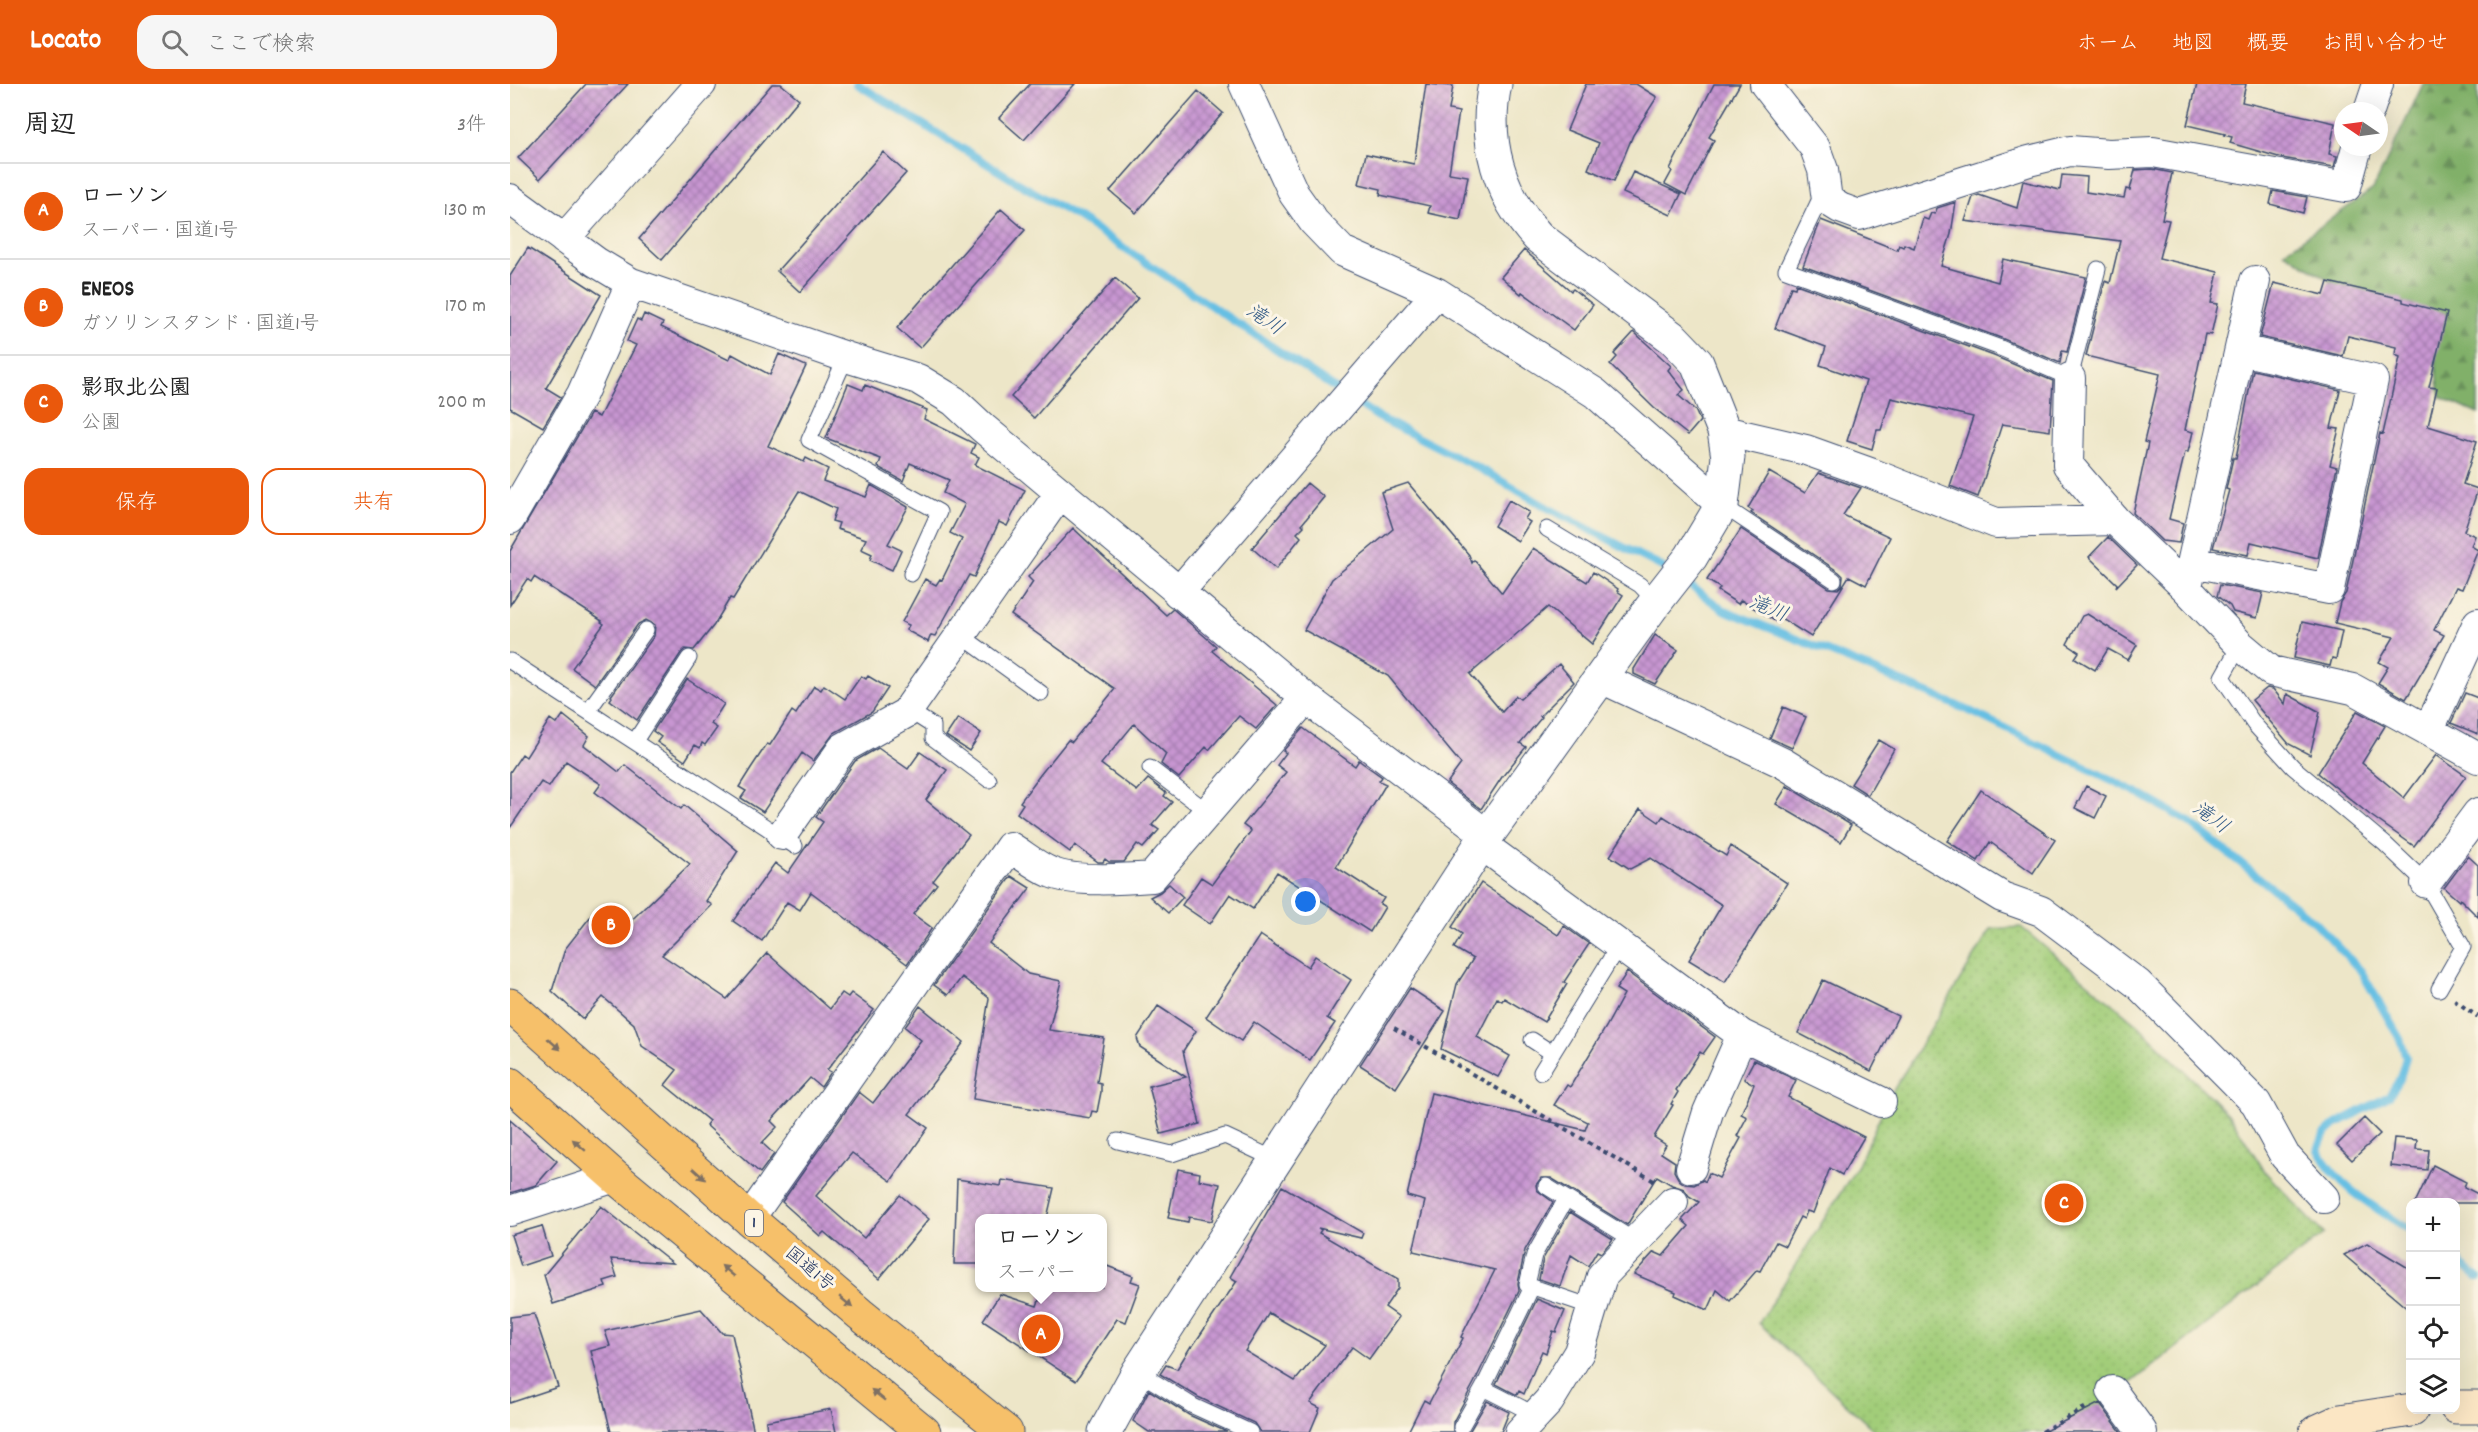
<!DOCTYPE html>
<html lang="ja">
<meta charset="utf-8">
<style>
:root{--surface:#fff;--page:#f6f6f6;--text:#222;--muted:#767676;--line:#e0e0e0;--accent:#ea580c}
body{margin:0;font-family:Dekko,"Klee One",sans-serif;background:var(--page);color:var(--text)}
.controls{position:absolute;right:18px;bottom:18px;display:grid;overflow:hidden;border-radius:12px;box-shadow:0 6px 24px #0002}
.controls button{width:54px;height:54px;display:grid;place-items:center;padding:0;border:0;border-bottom:2px solid var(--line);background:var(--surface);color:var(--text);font:30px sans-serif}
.compass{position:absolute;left:1824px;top:18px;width:54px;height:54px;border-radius:50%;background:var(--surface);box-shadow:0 6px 24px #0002;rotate:283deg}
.you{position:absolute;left:796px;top:818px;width:21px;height:21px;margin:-15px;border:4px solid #fff;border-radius:50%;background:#1a73e8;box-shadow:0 0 0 9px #1a73e833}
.badge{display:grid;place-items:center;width:39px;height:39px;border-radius:50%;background:var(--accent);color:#fff;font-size:20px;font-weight:700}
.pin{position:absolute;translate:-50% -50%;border:3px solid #fff;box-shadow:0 2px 6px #0006}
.popup{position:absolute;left:465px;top:1130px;width:132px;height:78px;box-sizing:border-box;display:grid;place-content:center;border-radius:12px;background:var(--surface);filter:drop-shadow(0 2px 4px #0005);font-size:20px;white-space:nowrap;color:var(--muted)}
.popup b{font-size:22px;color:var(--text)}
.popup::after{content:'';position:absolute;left:50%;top:100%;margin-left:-12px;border:12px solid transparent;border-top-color:var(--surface)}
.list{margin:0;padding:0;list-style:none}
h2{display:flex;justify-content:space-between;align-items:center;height:78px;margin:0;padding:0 24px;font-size:26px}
h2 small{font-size:20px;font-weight:400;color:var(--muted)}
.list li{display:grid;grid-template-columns:39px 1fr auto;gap:18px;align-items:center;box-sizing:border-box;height:96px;padding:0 24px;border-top:2px solid var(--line)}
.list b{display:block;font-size:22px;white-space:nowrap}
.list p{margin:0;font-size:20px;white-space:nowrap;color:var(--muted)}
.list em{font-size:20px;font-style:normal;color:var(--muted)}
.actions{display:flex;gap:12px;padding:18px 24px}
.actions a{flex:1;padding:14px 0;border:2px solid var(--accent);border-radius:18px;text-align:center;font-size:21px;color:var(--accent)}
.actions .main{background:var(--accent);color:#fff}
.icon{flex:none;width:33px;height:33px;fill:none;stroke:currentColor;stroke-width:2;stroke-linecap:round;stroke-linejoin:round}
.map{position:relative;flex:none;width:1968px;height:1348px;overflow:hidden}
header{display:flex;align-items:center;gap:36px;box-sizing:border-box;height:84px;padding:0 30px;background:var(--accent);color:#fff}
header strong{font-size:28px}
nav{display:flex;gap:33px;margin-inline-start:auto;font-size:21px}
.search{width:420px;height:54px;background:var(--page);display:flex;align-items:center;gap:15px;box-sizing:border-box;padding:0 21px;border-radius:18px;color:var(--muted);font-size:22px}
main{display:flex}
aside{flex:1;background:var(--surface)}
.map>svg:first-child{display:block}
</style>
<header>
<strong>Locato</strong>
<div class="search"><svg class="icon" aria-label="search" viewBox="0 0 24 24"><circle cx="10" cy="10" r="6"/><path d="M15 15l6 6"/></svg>ここで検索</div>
<nav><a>ホーム</a><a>地図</a><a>概要</a><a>お問い合わせ</a></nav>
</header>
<main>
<aside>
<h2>周辺<small>3件</small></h2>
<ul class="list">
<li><span class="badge">A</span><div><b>ローソン</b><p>スーパー · 国道1号</p></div><em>130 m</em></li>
<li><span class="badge">B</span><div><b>ENEOS</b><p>ガソリンスタンド · 国道1号</p></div><em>170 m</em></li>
<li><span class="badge">C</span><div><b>影取北公園</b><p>公園</p></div><em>200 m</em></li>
</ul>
<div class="actions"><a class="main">保存</a><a>共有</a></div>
</aside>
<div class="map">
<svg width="1968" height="1348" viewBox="0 0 1968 1348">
<defs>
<pattern id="grass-dots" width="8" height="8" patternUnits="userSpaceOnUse" patternTransform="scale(1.5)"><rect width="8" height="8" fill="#a2cd79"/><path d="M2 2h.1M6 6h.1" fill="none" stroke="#8bb06b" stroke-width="1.8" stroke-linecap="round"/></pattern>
<pattern id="forest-firs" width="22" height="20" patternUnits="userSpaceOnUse" patternTransform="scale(1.5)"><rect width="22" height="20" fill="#81b069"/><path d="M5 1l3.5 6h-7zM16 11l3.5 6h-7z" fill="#69905a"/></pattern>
<pattern id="building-cross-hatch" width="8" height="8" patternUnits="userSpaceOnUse" patternTransform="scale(1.5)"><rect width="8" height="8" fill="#c896d1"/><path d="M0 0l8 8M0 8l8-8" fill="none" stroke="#a27bad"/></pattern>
</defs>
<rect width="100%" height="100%" fill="#fcf5e5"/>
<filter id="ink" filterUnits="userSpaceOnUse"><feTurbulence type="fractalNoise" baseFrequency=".0167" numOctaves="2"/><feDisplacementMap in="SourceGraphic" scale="12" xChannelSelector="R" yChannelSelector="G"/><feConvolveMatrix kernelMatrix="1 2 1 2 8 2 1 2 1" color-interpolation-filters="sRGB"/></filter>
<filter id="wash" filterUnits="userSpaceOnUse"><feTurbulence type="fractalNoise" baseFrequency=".008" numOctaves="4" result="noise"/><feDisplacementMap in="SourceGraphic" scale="24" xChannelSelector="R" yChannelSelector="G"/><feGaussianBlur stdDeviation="1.35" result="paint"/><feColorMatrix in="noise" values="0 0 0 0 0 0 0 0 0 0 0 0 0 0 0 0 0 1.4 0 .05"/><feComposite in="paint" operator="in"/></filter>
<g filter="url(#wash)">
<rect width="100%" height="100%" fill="#ede6c8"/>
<path fill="url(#grass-dots)" stroke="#5e7e6c" stroke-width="1.5" d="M1511,843L1628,941L1719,1031L1756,1089L1814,1150L1557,1348H1366L1249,1239L1348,1081L1378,1015L1481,845Z"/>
<path fill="url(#forest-firs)" stroke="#4e7064" stroke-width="1.5" d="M1913,0H1968V330L1930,313L1924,262L1774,168L1863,105Z"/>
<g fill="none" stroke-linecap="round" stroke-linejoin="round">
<path stroke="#66bfe3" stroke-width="8" d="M347,0L510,100L569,134L868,333L967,383L1038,424L1152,483
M1179,501L1214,526L1349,580L1462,628L1626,708L1679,738L1806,839L1851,887L1890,955L1896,973L1890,995L1879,1012L1826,1040L1814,1051L1808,1066C1828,1104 1866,1124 1900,1146
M1946,1175L1968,1194"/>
</g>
<g id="blocks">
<path fill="url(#building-cross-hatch)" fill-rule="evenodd" d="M76,0H118L30,95L8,74Z
M262,0H271L289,15L152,176L129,155Z
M520,0H565L514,56L489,34Z
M916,0L943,2L939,26L949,28L939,89L958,92L950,136L918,129L920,122L870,111L871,105L849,100L856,70L904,80Z
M1076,0H1126L1147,13L1123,51L1104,97L1078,85L1089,59L1057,46Z
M1204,0H1230L1199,53L1204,56L1176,111L1155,100L1162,87L1160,85Z
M1687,0H1736L1732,18L1825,39L1819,70L1827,72L1824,83L1772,74L1720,59L1722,53L1714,51L1715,50L1677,41Z
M688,7L713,29L626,129L600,107Z
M373,68L396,89L290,208L267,187Z
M1642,85L1662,89L1652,135L1659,136L1649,174L1708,188L1701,219L1708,220L1701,251L1695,250L1675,346L1683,348L1678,368H1675L1659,435L1673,439L1669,459L1652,457L1623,429L1638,359L1634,358L1650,290L1576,272L1595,197L1600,199L1610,157L1455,137L1463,113L1469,111L1507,124L1513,97L1550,106L1552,91L1577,93L1576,108L1614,114L1616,105L1620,106L1625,86Z
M1123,88L1171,110L1161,131L1113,109Z
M1763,107L1797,113L1793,129L1760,120Z
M1446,118L1441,150L1431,182L1488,198L1493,175L1576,193L1557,268L1552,267L1550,279L1491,254L1293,182L1311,136L1387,166L1389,161L1393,163L1394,160L1404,164L1413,134L1418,136L1421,129L1425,130L1427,124Z
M491,125L515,146L410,264L387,244Z
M18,164L91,211L36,304L51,313L33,343L0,324V192Z
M1014,166L1061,207L1063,205L1083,221L1064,246L1012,208L1011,210L991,193Z
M605,194L628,214L524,334L501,313Z
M1818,198L1893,215V218L1937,229L1919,303L1927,304L1918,342L1967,357L1953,400L1968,405L1954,447L1965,452L1961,462L1968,466L1952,505L1946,503L1924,546L1934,551L1896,615L1868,599L1878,583L1869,578L1884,553L1825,539L1830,518L1836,509L1870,349L1873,350L1890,273L1885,271L1886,263L1838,252L1833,272L1750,253L1764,199L1814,211Z
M1286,200L1484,272L1543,297L1540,347L1492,340L1468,413L1440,402L1463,333L1381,314L1371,346H1367L1362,365L1337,357L1356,297L1310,281L1316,263L1265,244L1281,203L1285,204Z
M134,230L153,239L151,243L219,276L222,270L260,291L269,270L296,282L258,362L294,378L296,374L318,385L313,397L356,413L361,401L398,423L378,460L391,466L382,486L360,476L362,470L351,465L356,455L327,445L329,439L322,437L326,425L289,407L223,515L220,514L204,541L184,566L175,565L171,569L127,636L100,616L102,613L101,612L144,552L145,541L136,536L128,540L85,601L62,584L94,540L91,538L92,537L24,493L21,498L17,495L0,521V467L81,329L89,333L126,261L117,257L127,235L131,237Z
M1124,248L1161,282L1158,286L1174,306L1168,311L1185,326L1190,337L1178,351L1144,324L1100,281L1107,273L1104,270Z
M1743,286L1830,306L1821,344L1829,345L1820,381L1827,383L1808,474L1741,458L1738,471L1703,464L1719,406L1716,405L1723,374H1726Z
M338,300L353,306L355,301L417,326L414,335L465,360L461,369L469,373L465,381L515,406L497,442L489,438L464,493L459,491L425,552L421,551L418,558L396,546L399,541L392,538L415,495L426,501L430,495L432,496L452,455L440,449L455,420L433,409L439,396L400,379L393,397L368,383L371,375L316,354Z
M1259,388L1295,409L1308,389L1351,404L1333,431L1380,453L1356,501L1339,492L1301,553L1271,534L1268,539L1231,516L1228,520L1208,507L1210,504L1197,496L1231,445L1319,504L1328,505L1332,501L1333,492L1329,488L1241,429L1243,427L1238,424Z
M797,399L814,413L792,440L794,442L787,449L791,453L766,485L742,464Z
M898,399L959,471L962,479L964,476L992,509L1023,464L1077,498L1083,488L1108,505L1107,507L1113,511L1082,560L1038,523L960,590L992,628L1006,612L1010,615L1049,580L1064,598L1030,632L1032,633L1010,659L1016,663L992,693L971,725L937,699L951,680L878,592L794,546L822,495L883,445L871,408Z
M999,416L1019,428L1015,435L1020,438L1008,457L984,442Z
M563,444L656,531L663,525L706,562L702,567L767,621L746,645L729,632L699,666L696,663L669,694L651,680L656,670L624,640L591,680L627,707L638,695L656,709L654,712L662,718L642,741L649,746L633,764L627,760L614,778H599L595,775L593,778H588L565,761L560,768L507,729L513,720L510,718L530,691L558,656L562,658L605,605L501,531L523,498L518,493Z
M1598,453L1627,481L1606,503L1607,500L1579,473Z
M1710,501L1753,509L1747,534L1723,528L1720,522L1707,512Z
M1577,530L1627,561L1618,576L1598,565L1585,586L1565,574L1569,568L1557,560L1572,532Z
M1792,538L1832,547L1826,575L1822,574L1820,582L1784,574Z
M1145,551L1168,566L1145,600L1124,590V585Z
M351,592L356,595L358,592L378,604L362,628L324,649L303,677L292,669L253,728L231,714L236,707L229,703L241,684L257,660L260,661L282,627L286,630L304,602L311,606L314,601L335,615Z
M177,595L214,620L201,640L207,644L195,661L192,659L190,664L185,661L175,677L147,658L151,653L143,647Z
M1757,604L1763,605L1775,620L1777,610L1810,628L1800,671L1779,660L1742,616Z
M1955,609L1968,614V650L1941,639Z
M1273,623L1296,633L1282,664L1260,654Z
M1847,627L1875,642L1852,679L1894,714L1926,671L1956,692L1904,762L1860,731L1808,689Z
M53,631L79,652L74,661L109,688L115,681L171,725L174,721L228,767L196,817L202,821L152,871L217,915L257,869L320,925L332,909L338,913L341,909L364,926L317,986L321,988L311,1003L300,994L261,1037L267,1043L252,1059L264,1070L250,1089L196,1041L199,1037L155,1001L167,986L132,962L124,940L93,913L73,935L42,907L55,865L84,828L108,849L180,780L85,708L91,700L56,677L39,703L31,698L0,744V688L12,670L16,673L40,635L47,640Z
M448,634L471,649L459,667L436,652Z
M793,644L845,682L849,676L851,678L872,693L869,697L876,700L826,783L874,814L870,820L875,823L860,848L767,788L743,825L720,810L700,840L672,821L691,793L702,800L741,747L733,741L776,688L767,681L776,669L773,667Z
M1369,656L1384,665L1358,711L1341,700Z
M368,664L398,685L410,668L437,686L416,716L459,751L423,797L427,800L403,830L422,844L397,880L301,808L290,826L277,818L252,857L223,837L265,779L278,789L313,738L306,733L345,677Z
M1277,702L1341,741L1331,758L1266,720Z
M1576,702L1596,712L1585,734L1565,724Z
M1471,706L1545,756L1523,789L1480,758L1468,777L1437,757Z
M1130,725L1149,738L1153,732L1216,772L1221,762L1277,799L1215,898L1179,876L1212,821L1141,774L1120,785L1100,772Z
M1958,772L1968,781V833L1950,815L1949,817L1934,804Z
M501,792L520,804L479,859L518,890L551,897L539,946L594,954L587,998L591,999V1008L587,1028L582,1027L580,1034L463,1015L479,914L452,893L438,911L424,901Z
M971,799L1048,851L1054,842L1079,860L1054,898L1057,900L1034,938L994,914L992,917L987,914L967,953L1000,972L988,993L931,965L947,900L963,875L944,864L952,850L942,843Z
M659,800L673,813L658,829L640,813L650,808Z
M750,851L798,883L805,872L841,896L817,934L825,939L800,976L744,938L731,957L696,933Z
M1117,888L1205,953L1193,970L1190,968L1166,1006L1168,1008L1161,1020L1163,1021L1144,1053L1156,1061L1151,1069L1165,1078L1164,1087L1169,1096L1175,1100L1184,1101L1193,1096L1195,1098L1199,1089L1209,1094L1231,1054L1227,1052L1237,1033L1231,1030L1244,1000L1234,995L1244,976L1286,996L1278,1013L1354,1053L1332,1091L1320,1084L1303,1129L1297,1127L1294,1135L1290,1133L1275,1162L1266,1158L1250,1187L1247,1186L1220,1217L1207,1206L1198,1226L1165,1211L1166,1208L1124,1190L1144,1168L1153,1172L1179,1142L1172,1136L1189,1118L1179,1112L1174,1105L1162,1101L1147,1092L1117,1141L1041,1094H1031L1026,1101L1027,1106L1043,1118L1015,1166L1008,1199L1009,1207L964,1299L943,1338V1348H898L914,1316L919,1319L953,1254L951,1253L985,1186L903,1167L915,1117L897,1112L921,1009L1075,1046L1078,1038L1044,1021L1057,1001L1060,1003L1096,943L1114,910L1106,905Z
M1313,896L1388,932L1361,987L1288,949Z
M900,904L935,927L886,1004L850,981Z
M410,922L454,958L399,1030L418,1044L381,1097L342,1069L306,1112L354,1154L390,1111L419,1135L369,1195L314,1148L310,1152L272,1118L349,1008L363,1019L411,956L395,943Z
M648,922L686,947L673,967L690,1040L651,1050L639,1002L676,993L630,963L627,954Z
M1854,1034L1870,1050L1842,1076L1827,1061Z
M0,1036L47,1077L26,1101L0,1109Z
M1884,1054L1907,1056L1906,1065L1919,1066L1917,1086L1881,1082Z
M1923,1081L1956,1098L1954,1103L1968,1110V1119H1905Z
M668,1085L690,1089L689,1096L710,1100L702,1137L679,1133L678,1138L658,1134Z
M447,1095L491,1102L492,1096L544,1104L537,1134H470V1180H444Z
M772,1102L853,1149L851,1154L808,1144L811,1146L809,1149L888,1195V1204L875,1223L889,1233L859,1275L842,1263L800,1319L810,1324L800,1348H750L744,1339L688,1313L650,1290L656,1281L667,1285L681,1262L682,1263L727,1197L720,1193ZM759,1229L815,1261L785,1297L735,1267Z
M91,1122L163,1179L101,1175L107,1193L94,1197L96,1203L43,1220L34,1191Z
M1060,1128L1103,1155L1091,1169L1087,1167L1078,1182L1061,1171L1050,1202L1029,1195L1033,1175Z
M32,1142L41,1172L11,1182L1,1151Z
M1857,1159L1900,1185V1227L1834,1171Z
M592,1180L623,1192L621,1197L630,1200L616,1238L607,1235L566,1297L473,1236L490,1210L527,1222L534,1203H592Z
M1027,1215L1055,1227L1046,1248L1043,1247L1036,1269L1032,1267L1014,1310L1009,1307L1007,1311L986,1300Z
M191,1225L212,1249L222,1250L244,1348H101L81,1267L100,1262L95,1247Z
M24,1230L48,1303L0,1319V1233Z
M639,1306L679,1331L717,1348H639L623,1337Z
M977,1317L999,1328L991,1348H959Z
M1590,1319L1611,1348H1533Z
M321,1325L326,1348H257L256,1337Z"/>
</g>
</g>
<g filter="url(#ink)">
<use href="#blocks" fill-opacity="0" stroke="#3a4a6e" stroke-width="1.5"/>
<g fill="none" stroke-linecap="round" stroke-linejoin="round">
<g stroke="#3a4a6e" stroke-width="17">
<path id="service" d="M1317,116L1308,119L1276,186L1488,263L1560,294L1588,185
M336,273L299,356L429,428L401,490
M1212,421L1324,496
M1037,445L1130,501L1146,518
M452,552L531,609
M1730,561L1712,593L1744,640L1783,683L1875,760L1916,799L1953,863L1929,905
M0,577L285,762
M398,626L423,642V654L479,696
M78,627L136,546
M125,657L179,574
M640,684L698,728
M1022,956L1042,969
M1031,988L1109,861
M608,1057L662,1070L715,1052L766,1076
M1036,1102L1125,1157
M1056,1115L1024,1171L1017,1201L1082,1223
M628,1288L683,1322L740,1348
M973,1304L1026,1331
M951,1343L973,1304L1022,1203"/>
</g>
<g stroke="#3a4a6e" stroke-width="32">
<path id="minor" d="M734,0L784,110L804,138L832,167L927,209L1085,309L1212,421
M1255,0L1305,64L1313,86L1317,116L1330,124L1349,131L1519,77L1560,67L1599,70L1643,68L1836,103L1847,63
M1859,27L1868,0
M0,115L86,178L121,199L336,273L408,295L444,317L473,344L796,614L977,751
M54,155L191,0
M1560,294L1558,381L1605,436L1676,504L1730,561L1761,587L1843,605L1968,674
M1214,347L1296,366L1363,390L1486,439L1605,436
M0,435L72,310L121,199
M1683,478L1819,505L1863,296L1731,266
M1678,498L1745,197
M668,509L927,209
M1091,594L1273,679L1492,813L1531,827L1628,900L1746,1019L1775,1072L1814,1114
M1919,645L1968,539
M272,751L333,664L396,629L550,409
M971,760L1232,951L1371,1018
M1916,799L1968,729
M1181,1084L1198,1028L1232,951
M0,1127L105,1093
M239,1135L500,763C513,771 526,782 540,788C564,799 616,795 642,793L796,614
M1602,1307L1632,1348
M1010,1348L1039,1317L1069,1268L1092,1192L1163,1118"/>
</g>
<g stroke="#3a4a6e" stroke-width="35">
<path id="tertiary" d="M595,1348L628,1288L971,760L1141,524L1181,473L1212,421L1218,373L1214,347L1187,279L1164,255L1028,153C989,111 973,57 985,0"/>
</g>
<g stroke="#3a4a6e" stroke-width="35">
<path id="secondary" d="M1946,1323H1968
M1806,1348L1830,1337L1902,1326"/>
</g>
<g stroke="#3a4a6e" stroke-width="35">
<path id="trunk" d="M0,921L239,1135L350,1230L496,1348
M0,1000L105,1093L414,1348"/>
</g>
<path stroke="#3a4a6e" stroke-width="4" stroke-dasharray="4.5 4.5" stroke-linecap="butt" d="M1944,916L1968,933
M884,944L1144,1097
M1532,1348L1578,1322"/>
<use href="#service" stroke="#fff" stroke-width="15"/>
<use href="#minor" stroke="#fff" stroke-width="30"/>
<use href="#tertiary" stroke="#fff" stroke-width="33"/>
<use href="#secondary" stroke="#fbe6c4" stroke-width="33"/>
<use href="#trunk" stroke="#f6c06b" stroke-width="33"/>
</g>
<defs><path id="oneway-solid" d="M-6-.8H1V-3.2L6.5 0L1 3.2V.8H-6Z" transform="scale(1.5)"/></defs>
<g fill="#7e7064">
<use href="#oneway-solid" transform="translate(44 960) rotate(41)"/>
<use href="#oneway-solid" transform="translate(69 1061) rotate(-139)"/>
<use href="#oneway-solid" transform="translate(189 1090) rotate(42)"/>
<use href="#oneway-solid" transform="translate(218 1187) rotate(-140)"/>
<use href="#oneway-solid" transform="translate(336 1218) rotate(40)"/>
<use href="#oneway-solid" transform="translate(368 1311) rotate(-141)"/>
</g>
</g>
<g text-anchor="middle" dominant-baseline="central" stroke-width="6" stroke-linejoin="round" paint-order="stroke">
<rect fill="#fcf5e5" stroke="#5e6a86" stroke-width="1.5" x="235" y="1126" width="18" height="26" rx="4.5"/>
<g font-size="16" font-weight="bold" fill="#1b2f5e">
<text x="244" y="1139">1</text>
</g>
<g font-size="18" fill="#1b2f5e" stroke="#fcf5e5">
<text transform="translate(299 1186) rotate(40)">国道1号</text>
</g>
<g font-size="20" font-style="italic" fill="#325a86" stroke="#fcf5e5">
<text transform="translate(754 237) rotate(34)">滝川</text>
<text transform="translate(1258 526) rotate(22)">滝川</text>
<text transform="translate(1700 735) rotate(36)">滝川</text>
</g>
</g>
</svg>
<div class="controls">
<button>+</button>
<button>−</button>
<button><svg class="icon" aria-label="locate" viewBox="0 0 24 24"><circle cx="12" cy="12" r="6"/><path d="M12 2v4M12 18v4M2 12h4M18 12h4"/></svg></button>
<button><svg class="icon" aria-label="layers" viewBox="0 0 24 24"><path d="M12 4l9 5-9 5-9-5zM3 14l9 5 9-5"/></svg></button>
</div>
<svg class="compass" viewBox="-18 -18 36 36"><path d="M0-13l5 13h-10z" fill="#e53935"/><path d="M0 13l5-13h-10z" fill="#767676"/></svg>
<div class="you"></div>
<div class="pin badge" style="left:531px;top:1250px">A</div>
<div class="popup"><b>ローソン</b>スーパー</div>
<div class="pin badge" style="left:101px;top:841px">B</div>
<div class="pin badge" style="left:1554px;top:1119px">C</div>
</div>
</main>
